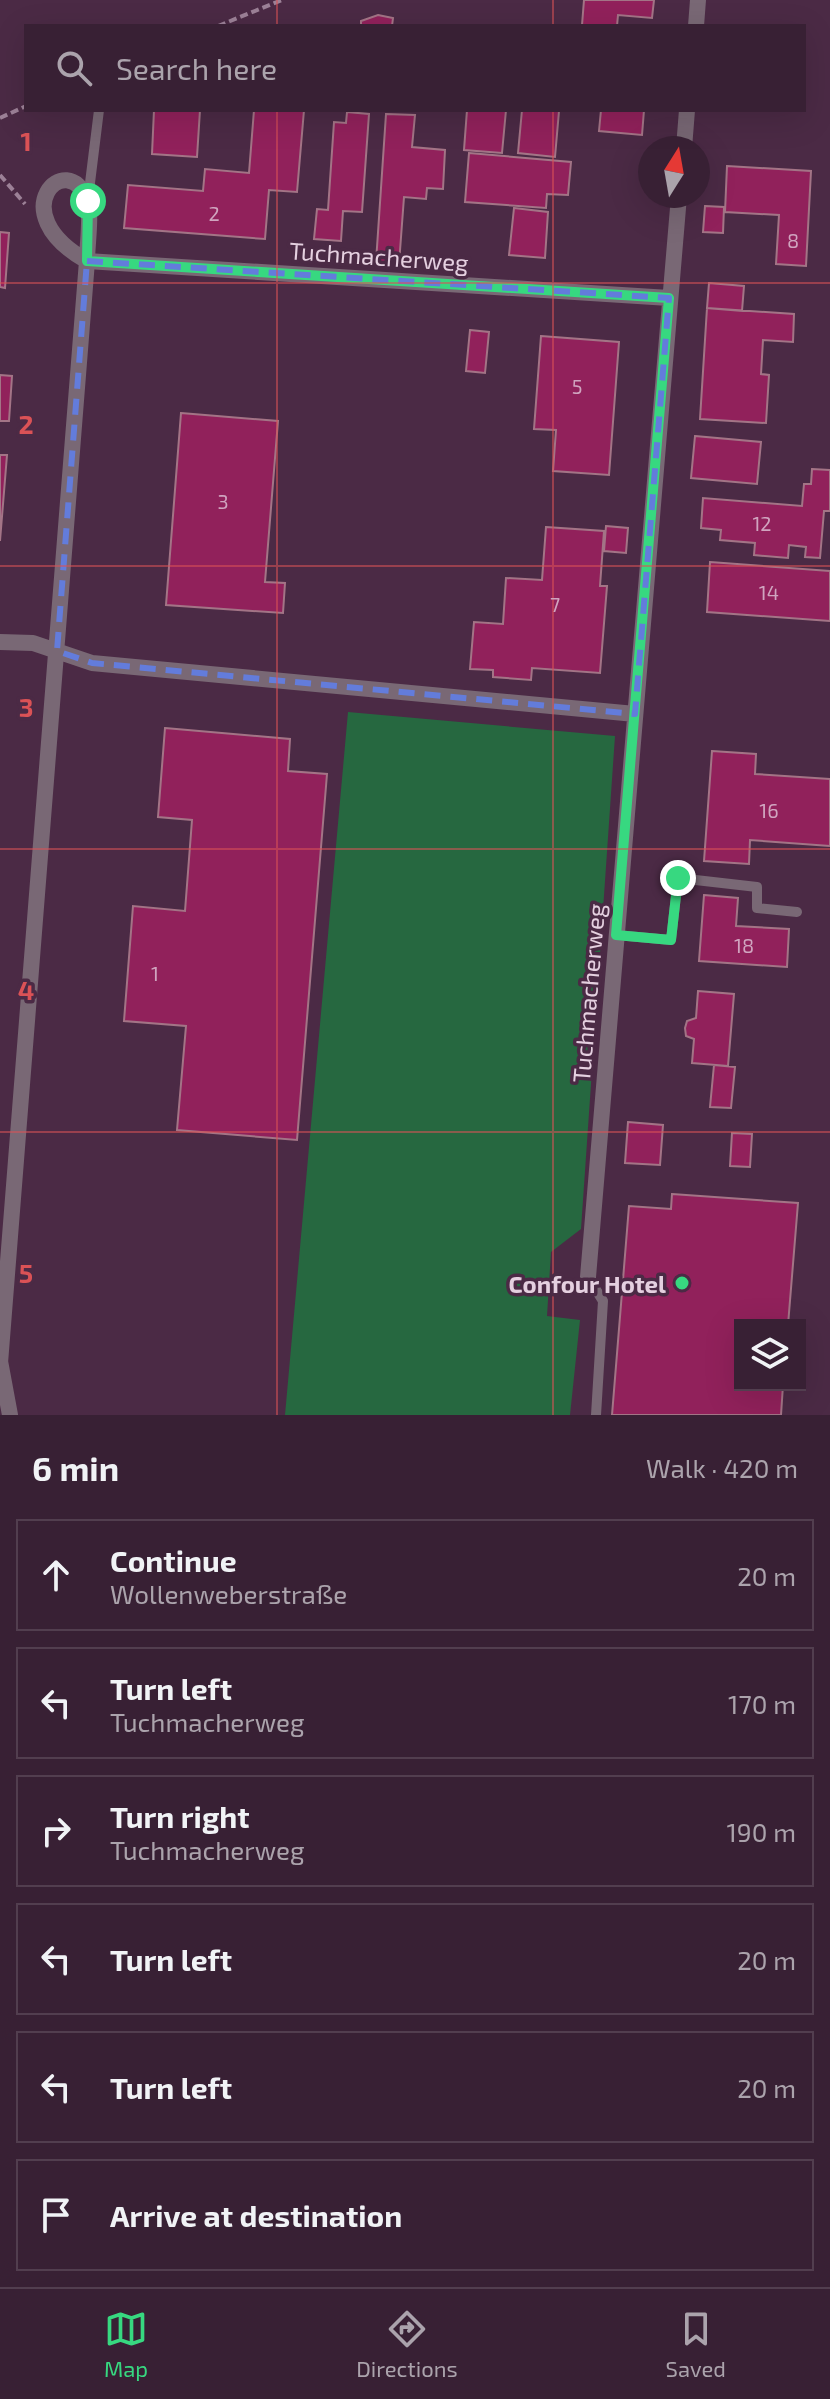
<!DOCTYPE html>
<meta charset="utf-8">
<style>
:root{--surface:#382034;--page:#3f283c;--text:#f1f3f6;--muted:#aba3ac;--line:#523e4f;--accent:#37d880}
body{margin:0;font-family:"Exo 2",sans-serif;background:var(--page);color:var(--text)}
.controls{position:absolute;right:24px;bottom:24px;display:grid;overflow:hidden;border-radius:0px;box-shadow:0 8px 32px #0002}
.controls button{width:72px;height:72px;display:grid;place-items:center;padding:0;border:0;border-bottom:2px solid var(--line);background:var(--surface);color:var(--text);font:40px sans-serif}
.compass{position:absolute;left:638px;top:136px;width:72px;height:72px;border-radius:50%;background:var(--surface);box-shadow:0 8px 32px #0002;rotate:11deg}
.stop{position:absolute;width:24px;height:24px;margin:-18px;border:6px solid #37d880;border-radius:50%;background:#fff}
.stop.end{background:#37d880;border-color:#fff;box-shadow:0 2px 8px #0008}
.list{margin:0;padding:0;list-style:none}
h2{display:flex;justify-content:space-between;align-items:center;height:104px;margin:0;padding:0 32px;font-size:34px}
h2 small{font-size:26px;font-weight:400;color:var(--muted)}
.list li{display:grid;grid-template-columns:52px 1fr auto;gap:24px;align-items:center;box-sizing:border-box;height:112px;margin:0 16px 16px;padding:0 16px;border:2px solid var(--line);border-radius:0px}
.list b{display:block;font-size:30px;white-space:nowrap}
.list p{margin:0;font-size:26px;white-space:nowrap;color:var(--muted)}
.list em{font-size:26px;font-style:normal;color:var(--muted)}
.icon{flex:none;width:44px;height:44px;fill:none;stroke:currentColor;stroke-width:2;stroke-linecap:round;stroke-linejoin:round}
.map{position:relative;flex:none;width:830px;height:1415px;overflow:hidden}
.search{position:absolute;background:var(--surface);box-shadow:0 8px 32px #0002;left:24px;right:24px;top:24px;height:88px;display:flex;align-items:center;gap:20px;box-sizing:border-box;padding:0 28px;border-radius:0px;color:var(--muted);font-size:30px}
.sheet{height:872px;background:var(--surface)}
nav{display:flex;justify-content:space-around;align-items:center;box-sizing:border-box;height:112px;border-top:2px solid var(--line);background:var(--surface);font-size:22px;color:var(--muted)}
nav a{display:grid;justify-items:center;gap:4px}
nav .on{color:var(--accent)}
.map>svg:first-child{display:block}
</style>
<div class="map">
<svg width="830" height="1415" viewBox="0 0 830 1415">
<rect width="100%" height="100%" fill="#4b2a45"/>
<path fill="#266840" d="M348,712L615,736L581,1229L551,1252L547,1316L580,1320L570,1415H285Z"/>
<path fill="#91215b" stroke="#a37486" stroke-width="2" d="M584,0H654L652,18L618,15L617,26L582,25Z
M378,15L393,18L392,26H361V21Z
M154,110H200L197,157L152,154Z
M254,110H304L297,192L269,190L265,239L124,228L128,185L203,191L205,169L249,173Z
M467,110H506L502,153L464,150Z
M522,110L559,111L555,157L518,153Z
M601,110H644L642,135L599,131Z
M347,112L369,114L362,212L343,211L341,241L314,239L317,209L328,210L334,122L346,123Z
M386,114L415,115L412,147L445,150L443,189L427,188L426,199L404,197L399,264L376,262Z
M469,153L571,162L568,195L547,194L546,208L465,202Z
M727,166L811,171L806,266L776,264L779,215L725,212Z
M705,206L724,207L723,233L703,232Z
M514,208L548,212L545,258L509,255Z
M0,232L9,233L5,288L0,287Z
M709,283L744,286L742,311L707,308Z
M707,308L794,314L793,342L763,340L761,374L769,375L766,423L700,419Z
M470,330L489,332L485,373L466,371Z
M541,336L619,342L609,475L553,471L556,430L534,429Z
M0,375L12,376L9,421H0Z
M181,413L278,421L265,582L285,583L283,613L166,605Z
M695,436L761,442L757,484L691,478Z
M0,455H7L0,541Z
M812,469L830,470V511H824L820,558L805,557L806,547L789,545L788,558L754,555L755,543L720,540L721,530L701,528L703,498L802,506L804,484H811Z
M606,526L628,528L626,553L604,551Z
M546,527L604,531L600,586H607L600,673L532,668L531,680L493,677V670L470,669L474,622L503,624L506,578L542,580Z
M710,562L830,571V621L707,612Z
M165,728L290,739L288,771L327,774L297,1140L177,1130L186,1026L124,1021L133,906L185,911L192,820L158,817Z
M712,751L756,754L755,774L830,779V846L750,840L749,864L704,861Z
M704,895L738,898L736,926L789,929L787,967L699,961Z
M698,991L734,994L728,1066L692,1063L694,1039L686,1036L685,1028L687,1021L696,1018Z
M714,1065L735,1067L731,1108L710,1107Z
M628,1122L663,1125L660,1165L625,1163Z
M732,1133L752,1134L750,1167L730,1166Z
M672,1194L798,1203L788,1325H740V1385H783L781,1415H612L629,1206L671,1209Z"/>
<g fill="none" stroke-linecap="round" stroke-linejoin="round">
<path stroke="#9c8197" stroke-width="4" stroke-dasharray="8 4" stroke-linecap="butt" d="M218,26L282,0
M0,118L26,106
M0,175L25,204"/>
<path stroke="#796875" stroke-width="10" d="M88,199L99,110
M616,935L671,940L678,878L757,887V908L797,912
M588,1277L603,1301L596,1415"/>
<path stroke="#796875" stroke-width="16" d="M696,26L698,0
M684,148L687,110
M0,642L33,643L92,663L635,714
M588,1277L679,196
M0,1361L10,1415
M0,1363L87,261C87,246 92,213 87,200C68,147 0,212 87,261L669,298"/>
</g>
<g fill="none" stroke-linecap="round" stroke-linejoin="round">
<path stroke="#37d880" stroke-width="10" d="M88,201L87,261L669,298L616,935L671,940L678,878"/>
</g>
<path fill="none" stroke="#637cdb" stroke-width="6" stroke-dasharray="16 10" stroke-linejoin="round" d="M87,261L669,298L635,714L92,663L57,651Z"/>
<path fill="none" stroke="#da5256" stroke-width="2" stroke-opacity="0.55" d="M277,0V26M553,0V26M277,110V1415M553,110V1415M0,283H830M0,566H830M0,849H830M0,1132H830"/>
<circle fill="#37d880" stroke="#4b2a45" stroke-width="3" cx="682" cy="1283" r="8"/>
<g text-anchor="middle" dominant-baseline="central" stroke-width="7" stroke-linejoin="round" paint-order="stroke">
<g font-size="20" fill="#d0a4bf">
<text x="214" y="213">2</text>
<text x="793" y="240">8</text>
<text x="577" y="386">5</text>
<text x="223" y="501">3</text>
<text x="762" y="523">12</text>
<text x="769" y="592">14</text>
<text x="555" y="604">7</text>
<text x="769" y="810">16</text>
<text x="744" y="945">18</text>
<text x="155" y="973">1</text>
</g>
<g font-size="24" fill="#e5d0e0" stroke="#4b2a45">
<text transform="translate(379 256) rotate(4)">Tuchmacherweg</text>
<text transform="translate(588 993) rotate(-85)">Tuchmacherweg</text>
</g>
<g font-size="24" font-weight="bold" fill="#e5d0e0" stroke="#4b2a45" text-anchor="end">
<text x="666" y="1283">Confour Hotel</text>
</g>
</g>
<g font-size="26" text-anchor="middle" font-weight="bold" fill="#da5256" stroke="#4b2a45" stroke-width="7" stroke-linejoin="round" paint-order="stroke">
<text x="26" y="151">1</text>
<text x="26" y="434">2</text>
<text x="26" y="717">3</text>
<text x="26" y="1000">4</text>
<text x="26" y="1283">5</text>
</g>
</svg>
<div class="controls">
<button><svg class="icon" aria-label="layers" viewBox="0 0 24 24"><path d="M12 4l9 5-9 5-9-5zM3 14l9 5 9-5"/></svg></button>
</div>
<svg class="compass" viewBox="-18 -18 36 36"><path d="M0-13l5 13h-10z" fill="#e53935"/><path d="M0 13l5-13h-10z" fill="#aba3ac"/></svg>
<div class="stop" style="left:88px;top:201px"></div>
<div class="stop end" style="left:678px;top:878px"></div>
<div class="search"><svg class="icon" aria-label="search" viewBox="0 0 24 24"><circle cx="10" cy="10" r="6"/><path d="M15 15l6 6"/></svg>Search here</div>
</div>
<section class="sheet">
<h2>6 min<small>Walk · 420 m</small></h2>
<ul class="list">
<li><svg class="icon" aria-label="ahead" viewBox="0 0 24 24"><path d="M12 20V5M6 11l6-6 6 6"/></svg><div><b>Continue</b><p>Wollenweberstraße</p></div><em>20 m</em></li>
<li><svg class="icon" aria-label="left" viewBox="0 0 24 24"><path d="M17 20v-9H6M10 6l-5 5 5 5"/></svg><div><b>Turn left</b><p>Tuchmacherweg</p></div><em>170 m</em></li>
<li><svg class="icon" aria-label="right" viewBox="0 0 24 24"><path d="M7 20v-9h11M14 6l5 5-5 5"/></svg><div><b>Turn right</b><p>Tuchmacherweg</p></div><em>190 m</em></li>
<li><svg class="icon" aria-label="left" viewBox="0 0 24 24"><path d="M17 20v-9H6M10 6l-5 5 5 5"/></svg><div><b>Turn left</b></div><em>20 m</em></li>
<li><svg class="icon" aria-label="left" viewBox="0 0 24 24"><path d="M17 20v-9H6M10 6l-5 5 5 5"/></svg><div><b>Turn left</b></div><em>20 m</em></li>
<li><svg class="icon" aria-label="arrive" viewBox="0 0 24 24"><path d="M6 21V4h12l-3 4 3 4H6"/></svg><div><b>Arrive at destination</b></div></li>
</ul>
</section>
<nav>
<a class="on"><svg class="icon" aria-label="map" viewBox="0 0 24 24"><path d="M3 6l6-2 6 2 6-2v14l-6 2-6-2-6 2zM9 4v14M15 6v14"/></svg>Map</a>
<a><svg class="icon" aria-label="directions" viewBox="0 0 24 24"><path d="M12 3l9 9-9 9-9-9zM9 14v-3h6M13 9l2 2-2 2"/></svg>Directions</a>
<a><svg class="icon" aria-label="saved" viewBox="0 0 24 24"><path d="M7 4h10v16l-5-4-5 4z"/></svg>Saved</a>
</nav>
